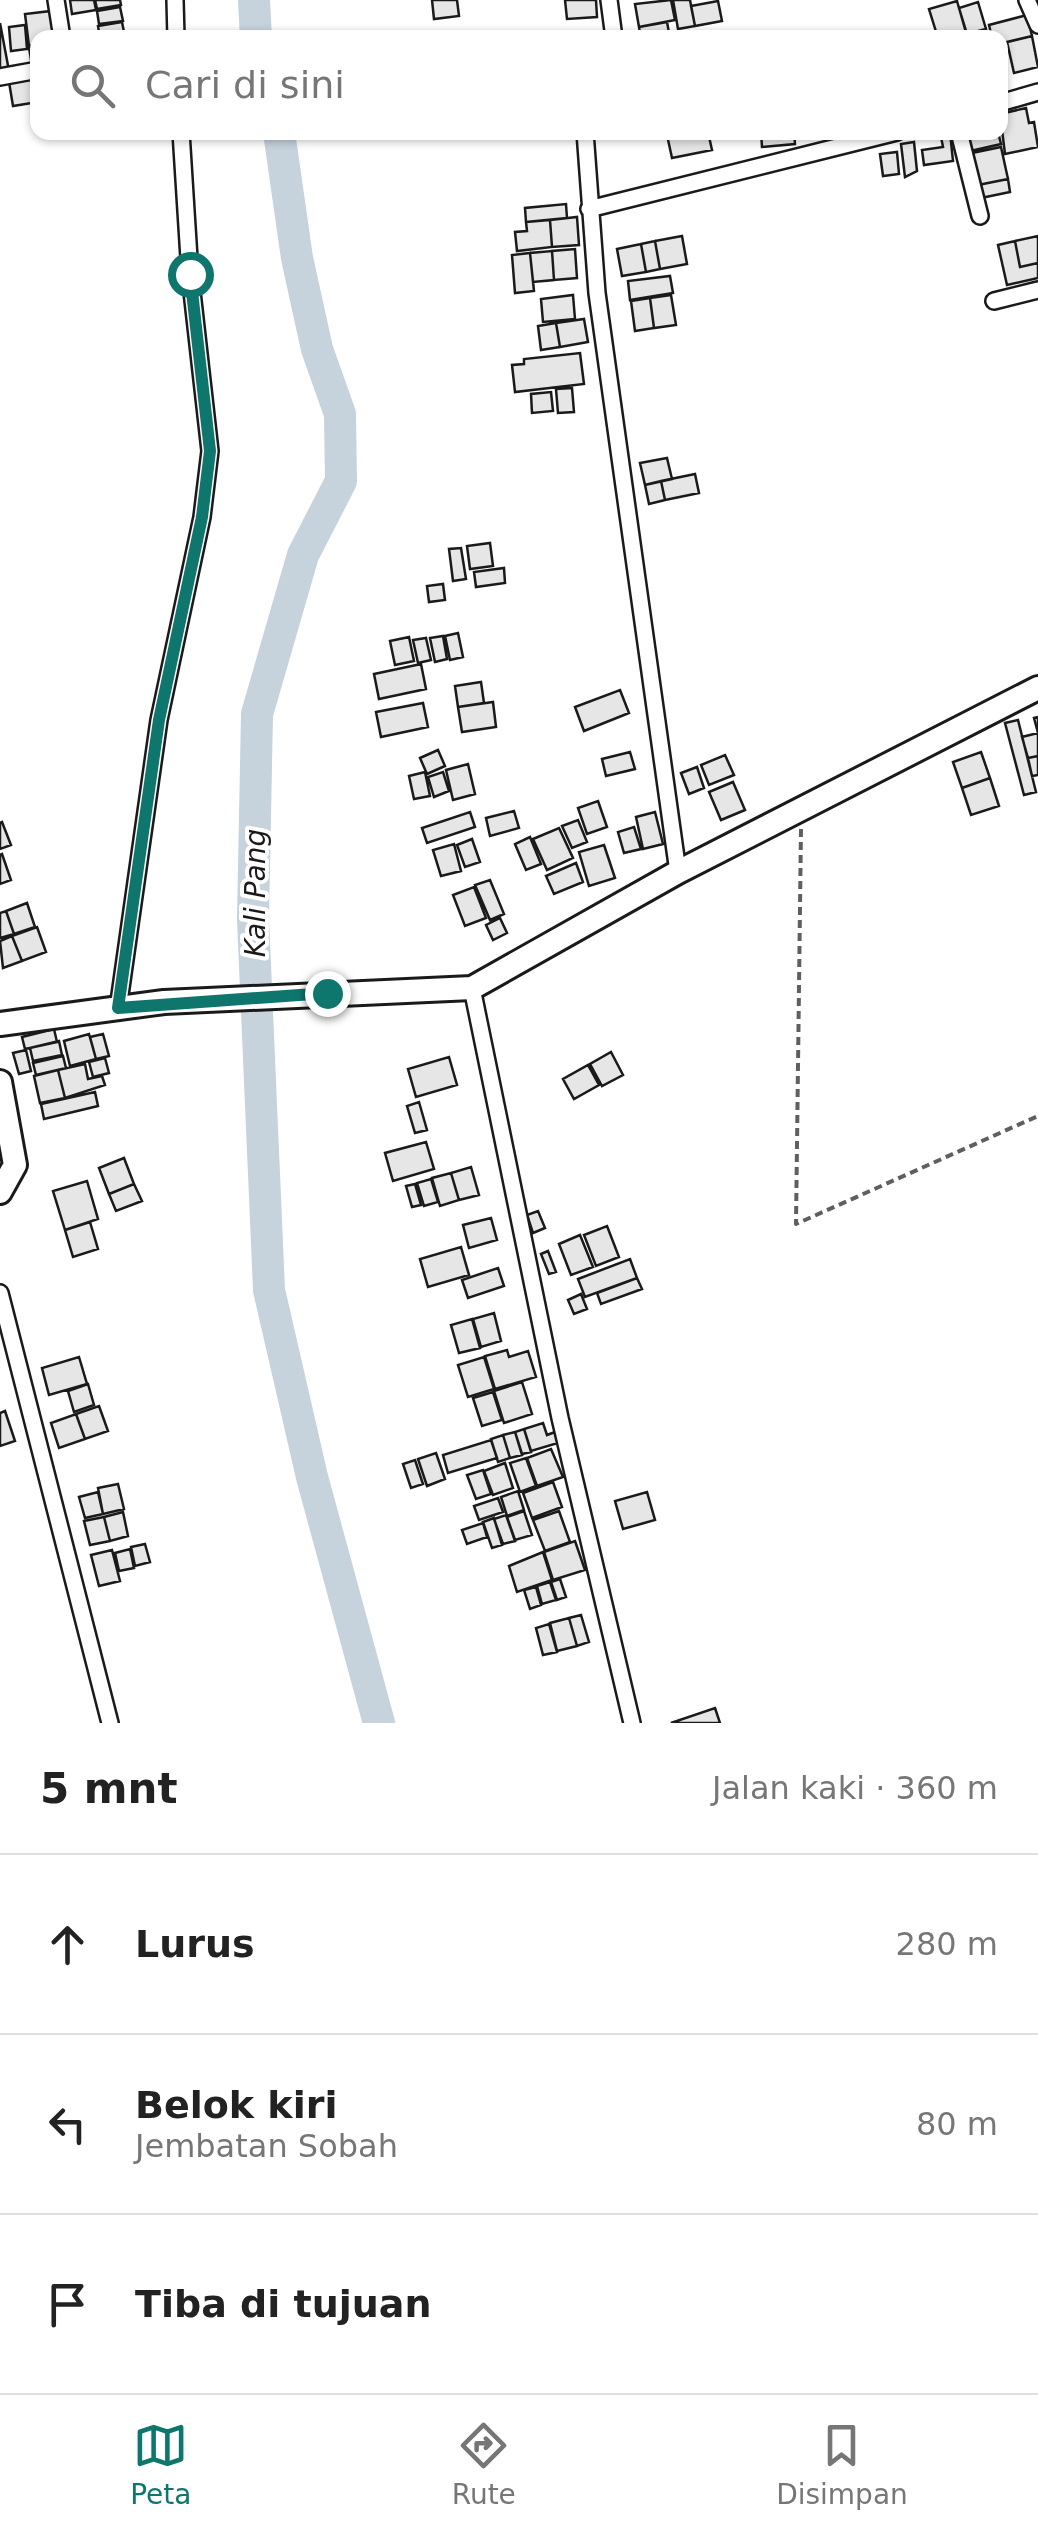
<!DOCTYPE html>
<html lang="id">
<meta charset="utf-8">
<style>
:root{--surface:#fff;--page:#f2f2f2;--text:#222;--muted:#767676;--line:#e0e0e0;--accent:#0f766e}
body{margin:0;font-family:"DejaVu Sans",sans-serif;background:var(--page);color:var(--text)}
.stop{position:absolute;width:30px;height:30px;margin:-22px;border:8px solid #0f766e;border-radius:50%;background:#fff}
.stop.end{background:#0f766e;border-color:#fff;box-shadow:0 2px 10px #0008}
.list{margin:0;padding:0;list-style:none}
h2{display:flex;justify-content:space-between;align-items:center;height:130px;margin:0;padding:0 40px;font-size:42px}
h2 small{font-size:32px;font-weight:400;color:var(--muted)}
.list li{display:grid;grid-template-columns:65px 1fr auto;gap:30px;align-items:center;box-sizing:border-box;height:180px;padding:0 40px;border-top:2px solid var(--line)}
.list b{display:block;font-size:38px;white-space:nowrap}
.list p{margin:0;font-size:32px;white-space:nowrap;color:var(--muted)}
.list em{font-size:32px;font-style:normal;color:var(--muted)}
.icon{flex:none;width:55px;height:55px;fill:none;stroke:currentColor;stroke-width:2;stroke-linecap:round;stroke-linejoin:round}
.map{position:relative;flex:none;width:1038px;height:1723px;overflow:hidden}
.search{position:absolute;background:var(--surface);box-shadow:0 2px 8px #0004;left:30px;right:30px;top:30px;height:110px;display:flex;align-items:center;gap:25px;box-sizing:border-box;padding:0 35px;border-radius:20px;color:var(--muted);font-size:38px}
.sheet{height:670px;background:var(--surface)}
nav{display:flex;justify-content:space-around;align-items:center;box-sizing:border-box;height:140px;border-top:2px solid var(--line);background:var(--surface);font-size:28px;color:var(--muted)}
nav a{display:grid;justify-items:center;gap:5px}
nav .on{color:var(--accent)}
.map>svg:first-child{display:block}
</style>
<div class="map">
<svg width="1038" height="1723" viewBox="0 0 1038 1723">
<rect width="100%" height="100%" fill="#fff"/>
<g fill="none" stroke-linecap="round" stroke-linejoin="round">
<path stroke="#c6d2dc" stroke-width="32" d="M254,0L256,38
M279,132L297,258L317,349L340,414L341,481L303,555L257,714L253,919L269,1290L312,1477L379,1723"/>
</g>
<path fill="#e6e6e6" stroke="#1a1a1a" stroke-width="2.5" d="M70,0H94L96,10L72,14Z
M95,0H120L121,5L97,9Z
M432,0H457L459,16L434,19Z
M565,0H596L597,17L567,19Z
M671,0L675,20L639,27L635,4Z
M673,0H690L695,26L678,29Z
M718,1L722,21L695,26L691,6Z
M957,1L967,36L938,38L929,9Z
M978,2L986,29L967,34L959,8Z
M120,7L123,21L99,24L97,11Z
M51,11L54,38H38V45L29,46L25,14Z
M1027,15L1032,36L1000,44V38H992L989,25Z
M122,22L125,37L100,38L98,26Z
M667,22L670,38H641L639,27Z
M0,23L9,71L0,72Z
M25,25L27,49L11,51L9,27Z
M986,29L988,38H968L967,34Z
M1032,36L1038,67L1014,73L1007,42Z
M38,46V60H31L29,47Z
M38,77V102L13,106L9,82Z
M1026,108L1029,123L1034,122L1038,147L1005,154L1000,114Z
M708,132L712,150L672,158L667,135Z
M761,132H794L795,144L762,147Z
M940,132H950L953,161L924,165L922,150L943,147Z
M962,132H998L1001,144L966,152Z
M914,142L917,171L905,177L901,144Z
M1001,147L1008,179L978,185L972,153Z
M897,152L899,174L883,176L880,154Z
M1008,179L1010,192L981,198L978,185Z
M566,204L567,218L526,222L525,208Z
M577,217L579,245L552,247L550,220Z
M550,220L552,247L517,251L515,232L527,231L526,222Z
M682,236L687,264L660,269L655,241Z
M1038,236V263L1020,267L1015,241Z
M655,241L660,269L646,272L641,244Z
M1015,241L1020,267L1038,263V278L1007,285L998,245Z
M641,244L646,272L622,276L617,249Z
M575,249L577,278L554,280L552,251Z
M552,251L554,280L533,282L530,253Z
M530,253L534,291L515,293L512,255Z
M670,276L673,293L630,300L628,281Z
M573,295L575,319L543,322L541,299Z
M671,295L676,325L654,328L650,298Z
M650,298L654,328L635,331L631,301Z
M584,319L588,342L560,347L556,323Z
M556,323L560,347L541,350L538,326Z
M580,353L584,384L515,392L512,365L524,364V359Z
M572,388L574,412L558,413L556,389Z
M551,392L553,411L532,413L531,394Z
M667,458L672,479L645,485L640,463Z
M695,474L699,493L665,500L661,481Z
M661,481L665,500L649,504L645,485Z
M490,543L493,566L470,569L467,546Z
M461,548L466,579L453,581L449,549Z
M504,568L505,583L476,587L474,572Z
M443,584L445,600L429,602L427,586Z
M458,633L463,657L450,660L445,636Z
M443,636L447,659L435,662L430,638Z
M409,637L414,661L395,665L390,641Z
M426,638L431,660L418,663L413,640Z
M421,664L426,689L379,699L374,674Z
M481,682L484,703L458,707L455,686Z
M620,690L629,713L584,731L575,707Z
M493,702L496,727L462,732L458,707Z
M423,703L428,727L381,737L376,712Z
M1038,717V756L1028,758L1022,737L1038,733L1034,718Z
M1018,720L1036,792L1024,795L1005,723Z
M438,750L445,766L427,774L420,758Z
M630,752L635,769L606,776L602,759Z
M981,752L990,778L962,788L953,762Z
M725,755L734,775L709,785L701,765Z
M1038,756V775L1032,776L1028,758Z
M468,764L475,794L453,800L446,770Z
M697,767L704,788L689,794L681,773Z
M425,772L430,796L414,799L409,776Z
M443,772L449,791L434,797L428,777Z
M990,778L999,806L971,815L962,788Z
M733,782L745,810L721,820L709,792Z
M598,801L607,827L587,834L578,808Z
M514,811L519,828L490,836L486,818Z
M470,812L475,827L427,843L422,828Z
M655,812L663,844L643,849L636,817Z
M578,820L587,842L572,848L562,826Z
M2,822L11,845L0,849V823Z
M634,827L641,849L624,853L618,832Z
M559,828L573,858L547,870L533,839Z
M530,837L541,864L526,870L515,844Z
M472,839L480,862L465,867L457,845Z
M454,844L461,871L441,876L433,850Z
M604,845L615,878L589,886L579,852Z
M2,854L11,880L0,884V855Z
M576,863L583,882L554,894L546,876Z
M490,880L504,914L490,920L475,885Z
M474,887L486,918L465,926L453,895Z
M27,903L35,927L14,934L6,911Z
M6,911L14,934L0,938V913Z
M500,918L507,933L493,940L486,925Z
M37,927L46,952L22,961L12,936Z
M12,936L22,961L3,968L0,941Z
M54,1029L57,1042L25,1049L22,1037Z
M89,1034L96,1059L70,1066L64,1041Z
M103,1034L109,1056L96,1059L90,1037Z
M59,1041L62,1055L33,1061L30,1048Z
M26,1050L31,1071L19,1074L13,1053Z
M611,1052L623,1075L602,1086L590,1064Z
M63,1056L66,1068L36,1075L33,1063Z
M449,1057L457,1085L416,1097L408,1069Z
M105,1058L109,1073L93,1077L89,1062Z
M85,1064L88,1079L102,1076L105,1085L65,1098L58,1070Z
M588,1065L599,1085L574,1099L563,1079Z
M58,1070L65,1098L40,1103L34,1076Z
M95,1092L98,1106L44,1119L41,1104Z
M419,1102L427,1130L415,1133L407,1106Z
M426,1142L434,1169L393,1181L385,1153Z
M124,1158L134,1184L109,1194L99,1168Z
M471,1167L479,1195L459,1200L451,1173Z
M451,1173L459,1200L440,1206L432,1178Z
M431,1179L438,1202L424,1206L417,1183Z
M87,1181L98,1219L65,1230L53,1191Z
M134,1184L142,1201L116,1211L109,1194Z
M415,1184L421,1205L412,1207L406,1186Z
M538,1211L545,1228L533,1233L527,1215Z
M491,1218L497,1240L469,1248L463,1225Z
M90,1222L98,1249L73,1257L65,1230Z
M607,1226L619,1257L596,1266L584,1235Z
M580,1235L593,1267L571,1275L559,1244Z
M461,1247L469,1275L428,1287L420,1259Z
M548,1251L556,1272L549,1274L541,1254Z
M630,1259L637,1278L585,1297L578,1279Z
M498,1268L504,1286L468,1298L462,1280Z
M637,1278L642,1289L601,1304L597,1293Z
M581,1294L587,1309L574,1314L568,1300Z
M494,1313L501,1341L481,1347L473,1319Z
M472,1319L480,1348L459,1353L451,1325Z
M507,1350L509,1357L528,1351L536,1377L495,1389L485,1356Z
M79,1357L87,1384L49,1395L42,1368Z
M484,1357L494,1389L468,1397L458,1365Z
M522,1382L532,1414L504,1423L494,1391Z
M88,1384L94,1405L74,1412L68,1391Z
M493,1392L502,1420L482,1426L473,1398Z
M99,1406L108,1431L85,1439L76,1414Z
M5,1411L15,1441L0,1446V1413Z
M76,1414L85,1439L59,1448L51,1423Z
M543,1423L547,1435L555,1432L558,1443L531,1451L524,1429Z
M524,1429L531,1452L522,1454L515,1432Z
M515,1432L522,1455L510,1458L503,1435Z
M503,1435L510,1458L498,1462L491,1439Z
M491,1440L497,1458L448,1473L443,1455Z
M551,1449L563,1477L537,1486L527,1458Z
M436,1453L445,1479L427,1486L418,1459Z
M526,1458L536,1486L520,1492L510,1463Z
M415,1460L423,1484L411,1488L403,1464Z
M505,1463L513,1488L493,1495L484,1471Z
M483,1470L491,1494L476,1499L467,1475Z
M553,1482L562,1507L532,1518L523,1493Z
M118,1484L124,1509L103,1514L98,1488Z
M518,1491L524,1510L507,1516L501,1497Z
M98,1492L103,1514L85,1518L79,1497Z
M647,1492L655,1520L623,1529L615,1501Z
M498,1498L503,1512L479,1520L474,1506Z
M524,1511L532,1535L515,1540L507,1517Z
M559,1511L570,1542L545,1551L533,1520Z
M123,1512L128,1536L110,1541L104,1517Z
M506,1515L515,1541L503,1544L494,1519Z
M104,1517L110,1541L90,1545L84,1521Z
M494,1518L502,1545L492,1548L483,1522Z
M483,1523L487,1537L467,1544L462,1530Z
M575,1541L585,1570L553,1580L544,1552Z
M145,1544L150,1562L135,1566L131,1547Z
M130,1549L134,1568L119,1571L115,1553Z
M112,1550L120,1581L99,1586L91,1555Z
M543,1552L552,1580L517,1592L509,1566Z
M560,1579L566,1597L557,1600L551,1582Z
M550,1582L556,1600L542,1604L537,1586Z
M536,1587L541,1605L530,1609L524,1590Z
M581,1615L589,1642L577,1646L569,1618Z
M569,1618L577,1646L557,1651L550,1623Z
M549,1624L557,1652L543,1655L536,1628Z
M715,1708L720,1723H671Z"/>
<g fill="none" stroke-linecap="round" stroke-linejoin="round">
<g stroke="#1a1a1a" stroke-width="20">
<path id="street" d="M56,0L62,38
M175,0L176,38
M609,0L614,38
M1027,0L1038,25
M0,77L38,70
M1000,103L1038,92
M585,132L597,293L678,872
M959,132L980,216
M589,209L897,132
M994,301L1038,290
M472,988L560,1418L632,1723
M118,1009L159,720L202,517L210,451L190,274L181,132
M0,1293L110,1723"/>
</g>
<g stroke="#1a1a1a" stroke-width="28">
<path id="secondary" d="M0,1024L164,1002L472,988L678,872L1038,688
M0,1082L15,1165L0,1192"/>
</g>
<path stroke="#5f5f5f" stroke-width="4" stroke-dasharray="8 5" stroke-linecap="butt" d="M801,829L796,1224L1038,1116"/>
<use href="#street" stroke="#fff" stroke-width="15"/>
<use href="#secondary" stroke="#fff" stroke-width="22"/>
</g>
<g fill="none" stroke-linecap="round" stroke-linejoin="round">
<path stroke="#0f766e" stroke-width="12" d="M190,274L210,451L202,517L159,720L118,1008L327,993"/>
</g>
<g text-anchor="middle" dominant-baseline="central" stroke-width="8" stroke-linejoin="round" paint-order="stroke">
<g font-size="28" font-style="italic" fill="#1a1a1a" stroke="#fff">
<text transform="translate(255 893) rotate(-90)">Kali Pang</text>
</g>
</g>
</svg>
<div class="stop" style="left:190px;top:274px"></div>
<div class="stop end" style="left:327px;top:993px"></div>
<div class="search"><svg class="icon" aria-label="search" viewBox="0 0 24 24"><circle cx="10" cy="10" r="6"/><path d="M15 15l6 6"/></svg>Cari di sini</div>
</div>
<section class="sheet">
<h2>5 mnt<small>Jalan kaki · 360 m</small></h2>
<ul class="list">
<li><svg class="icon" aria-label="ahead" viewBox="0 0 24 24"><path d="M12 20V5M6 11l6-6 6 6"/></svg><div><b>Lurus</b></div><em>280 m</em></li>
<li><svg class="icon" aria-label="left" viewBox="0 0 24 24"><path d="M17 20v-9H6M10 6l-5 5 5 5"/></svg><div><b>Belok kiri</b><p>Jembatan Sobah</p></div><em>80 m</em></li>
<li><svg class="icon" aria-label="arrive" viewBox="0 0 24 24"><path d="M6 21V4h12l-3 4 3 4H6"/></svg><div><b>Tiba di tujuan</b></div></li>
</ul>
</section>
<nav>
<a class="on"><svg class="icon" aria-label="map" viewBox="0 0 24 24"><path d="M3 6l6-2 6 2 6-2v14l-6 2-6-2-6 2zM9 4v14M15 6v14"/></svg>Peta</a>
<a><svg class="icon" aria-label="directions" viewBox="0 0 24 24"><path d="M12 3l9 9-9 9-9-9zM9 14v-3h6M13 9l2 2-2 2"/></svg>Rute</a>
<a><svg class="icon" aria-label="saved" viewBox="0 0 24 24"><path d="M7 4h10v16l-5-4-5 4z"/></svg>Disimpan</a>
</nav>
